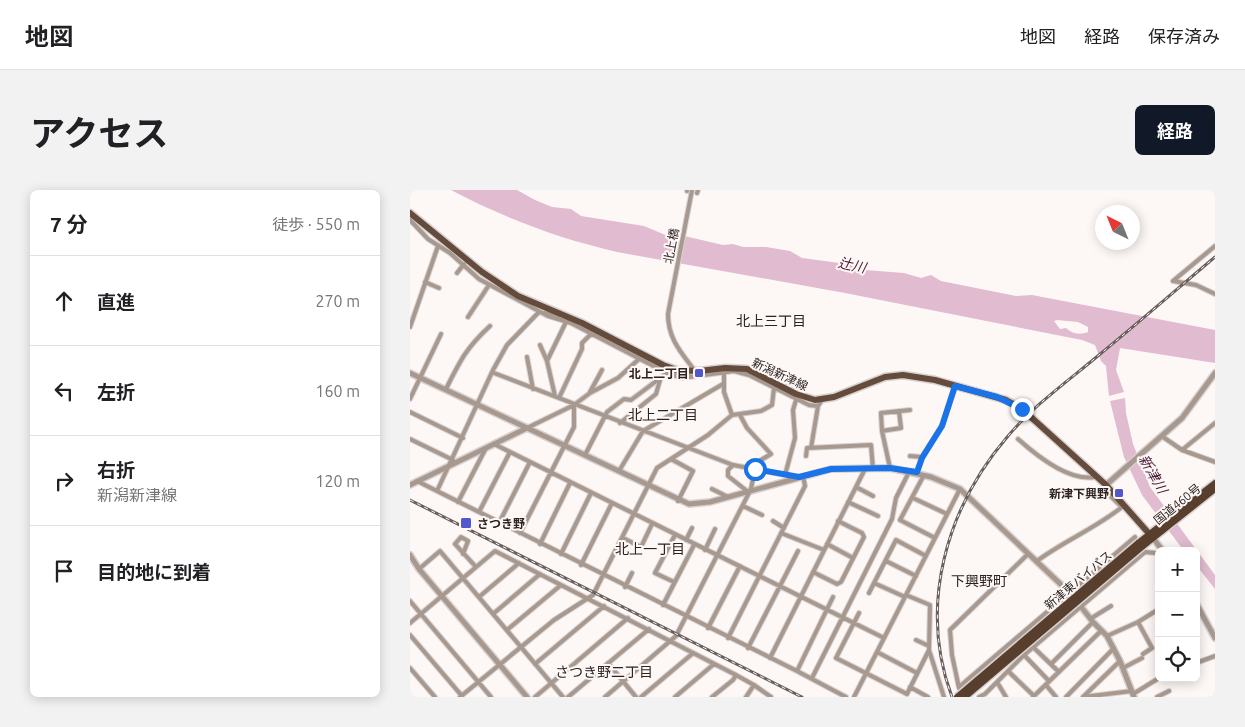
<!DOCTYPE html>
<html lang="ja">
<meta charset="utf-8">
<style>
:root{--surface:#fff;--page:#f2f2f2;--text:#202124;--muted:#757577;--line:#e0e0e0;--accent:#111827}
body{margin:0;font-family:Ubuntu,"Noto Sans JP",sans-serif;background:var(--page);color:var(--text)}
.controls{position:absolute;right:15px;bottom:15px;display:grid;overflow:hidden;border-radius:8px;box-shadow:0 2px 12px #0003}
.controls button{width:45px;height:45px;display:grid;place-items:center;padding:0;border:0;border-bottom:1px solid var(--line);background:var(--surface);color:var(--text);font:25px sans-serif}
.compass{position:absolute;left:685px;top:15px;width:45px;height:45px;border-radius:50%;background:var(--surface);box-shadow:0 2px 12px #0003;rotate:317deg}
.stop{position:absolute;width:15px;height:15px;margin:-11px;border:4px solid #1a73e8;border-radius:50%;background:#fff}
.stop.end{background:#1a73e8;border-color:#fff;box-shadow:0 1px 5px #0008}
.list{margin:0;padding:0;list-style:none}
h2{display:flex;justify-content:space-between;align-items:center;height:65px;margin:0;padding:0 20px;font-size:21px}
h2 small{font-size:16px;font-weight:400;color:var(--muted)}
.list li{display:grid;grid-template-columns:32px 1fr auto;gap:15px;align-items:center;box-sizing:border-box;height:90px;padding:0 20px;border-top:1px solid var(--line)}
.list b{display:block;font-size:19px;white-space:nowrap}
.list p{margin:0;font-size:16px;white-space:nowrap;color:var(--muted)}
.list em{font-size:16px;font-style:normal;color:var(--muted)}
.icon{flex:none;width:28px;height:28px;fill:none;stroke:currentColor;stroke-width:2;stroke-linecap:round;stroke-linejoin:round}
.map{position:relative;flex:none;width:805px;height:507px;overflow:hidden;border-radius:8px}
header{display:flex;align-items:center;gap:30px;box-sizing:border-box;height:70px;padding:0 25px;background:var(--surface);border-bottom:1px solid var(--line)}
header strong{font-size:24px}
nav{display:flex;gap:28px;margin-inline-start:auto;font-size:18px}
.intro{display:flex;align-items:center;justify-content:space-between;box-sizing:border-box;height:120px;padding:0 30px}
h1{margin:0;font-size:35px}
.button{padding:12px 22px;border-radius:8px;background:var(--accent);color:#fff;font-size:18px;font-weight:700}
main{display:flex;gap:30px;padding:0 30px}
aside{flex:1;background:var(--surface);border-radius:8px;box-shadow:0 2px 12px #0003}
.map>svg:first-child{display:block}
</style>
<header>
<strong>地図</strong>
<nav><a>地図</a><a>経路</a><a>保存済み</a></nav>
</header>
<div class="intro"><h1>アクセス</h1><a class="button">経路</a></div>
<main>
<aside>
<h2>7 分<small>徒歩 · 550 m</small></h2>
<ul class="list">
<li><svg class="icon" aria-label="ahead" viewBox="0 0 24 24"><path d="M12 20V5M6 11l6-6 6 6"/></svg><div><b>直進</b></div><em>270 m</em></li>
<li><svg class="icon" aria-label="left" viewBox="0 0 24 24"><path d="M17 20v-9H6M10 6l-5 5 5 5"/></svg><div><b>左折</b></div><em>160 m</em></li>
<li><svg class="icon" aria-label="right" viewBox="0 0 24 24"><path d="M7 20v-9h11M14 6l5 5-5 5"/></svg><div><b>右折</b><p>新潟新津線</p></div><em>120 m</em></li>
<li><svg class="icon" aria-label="arrive" viewBox="0 0 24 24"><path d="M6 21V4h12l-3 4 3 4H6"/></svg><div><b>目的地に到着</b></div></li>
</ul>
</aside>
<div class="map">
<svg width="805" height="507" viewBox="0 0 805 507">
<rect width="100%" height="100%" fill="#fdf7f5"/>
<path fill="#e1bbcf" fill-rule="evenodd" d="M41,0H107L125,10L142,17L161,19L171,26L234,36L258,46L270,45L313,55L323,54L333,57H356L380,61L392,68L437,74L455,80L494,83L511,88L521,85L531,91L606,106L622,105L805,140V173L710,158L706,180L714,202L699,206L696,176L691,171L685,155L672,150L435,103L207,62C148,48 94,28 41,0ZM647,130L668,132L678,137V142C670,145 662,144 656,138L650,139L644,131Z
M715,208L716,223L723,254L740,297L805,385V399L786,375V361H774L732,305L714,267L700,211Z"/>
<g fill="none" stroke-linecap="round" stroke-linejoin="round">
<g stroke="#d7d1cf" stroke-width="6">
<path id="minor" d="M277,1V0
M287,3L288,0
M0,30L18,49L40,63L69,89L138,126L161,133L257,183L272,188L324,181L339,185L399,215L408,216L412,210
M47,83L54,74
M763,91L805,56
M763,91L786,95L805,104
M15,92L29,98
M58,127L79,95
M0,137L28,56
M130,155L137,171
M117,167L123,199
M300,182L314,183V202L322,225
M84,183L323,275L388,287
M36,199C50,171 56,158 80,136
M180,202L192,180
M145,206L137,171L156,132
M149,208L172,159V153L181,144
M0,209L31,144
M0,222L53,248
M210,233L246,204L250,190
M117,238L164,215L180,203L208,188L229,169
M472,241L491,238L489,221
M753,247L772,260L805,272
M0,249L43,270
M608,249C627,266 659,292 685,287
M84,254L474,448
M401,258L408,216
M772,260L805,233
M175,265L197,222L214,209L221,210L257,183L275,184L285,181C271,162 258,149 258,124L282,0
M396,266L397,258L461,255L463,279
M500,266L512,267
M261,269L283,281L268,311
M323,275L318,280V286L337,301
M480,278L472,241L471,223L500,220
M209,281L233,241L313,194
M507,283L512,267L532,236L545,196
M375,285L385,248L383,220L386,210
M514,285L490,330L525,348
M7,291L387,481L436,507
M446,297L463,306
M302,299L318,307
M27,301L83,180L97,155L129,122L149,126
M503,308L537,324
M48,312L76,258
M438,312L468,326
M333,316L352,325
M69,322L100,262
M363,331L374,338
M89,333L120,272
M110,343L164,237V215
M371,343L414,360
M213,348L231,357L242,334
M276,350L282,338
M130,354L160,293
M417,354L443,368
M295,360L305,339
M53,364L58,351L51,347L45,354L66,377
M151,364L181,303
M476,371L506,386
M627,371C654,351 686,338 712,317L694,300L698,297
M171,375L202,313
M9,379L30,361L153,507
M403,382L427,394L431,392L454,347L452,343L428,331
M264,392L245,383L265,345
M215,397L222,383
M459,403L464,393
M69,407L109,373
M495,407L464,393L486,350L516,366
M0,411L81,507
M253,415L284,355
M449,423L426,468L497,504L519,460L520,415L496,405
M83,424L130,384
M680,429L701,416
M728,432L742,458L733,464
M0,433L85,361L326,485L323,490L302,507
M298,438L330,376
M97,440L151,395
M0,445L52,506
M697,446L728,432L749,419
M318,448L395,296L393,286
M506,450L519,456
M623,457L649,482
M338,458L388,361
M519,460L534,507
M467,462L507,483
M614,465L639,491
M360,468L455,279
M198,473L226,507
M786,473L805,466
M125,474L194,416
M641,474L683,432
M0,478L25,507
M713,478L732,468
M387,481L423,407
M598,481L624,506
M326,485L344,495
M402,488L482,329L486,308L499,282
M587,492L596,507
M636,495L646,507
M500,497L518,507
M549,497L725,347
M549,498L542,465L540,440L618,364
M723,504L749,488
M50,507L144,430L183,405L247,278L298,245L322,225L351,221L362,215L364,198
M125,507L218,428
M158,507L239,439
M195,507L266,446L341,299L346,273L361,264L337,238L330,225
M231,507L282,464
M265,507L304,474
M336,507L344,495L361,507
M444,507L550,299
M569,507L575,504L614,465L735,362L746,363L749,367
M623,507L691,441
M656,507L704,458
M673,507L710,471
M673,507L722,501
M747,507L759,501"/>
</g>
<g stroke="#d7d1cf" stroke-width="8">
<path id="tertiary" d="M0,183L279,314L300,312L421,279L480,278L521,287L550,299L661,404L683,432L697,446L710,471L724,507
M0,295L117,238
M696,295L772,228L805,183
M743,348L753,361
M0,365L9,379L117,507
M786,413L805,448"/>
</g>
<g stroke="#d7d1cf" stroke-width="9">
<path id="primary" d="M0,23L72,82L108,106L172,133L253,175L267,180L289,181L315,178L337,179L386,204L405,210L424,207L475,187L493,185L525,190L596,210L612,219L696,295L742,347"/>
</g>
<g stroke="#d7d1cf" stroke-width="9">
<path id="trunk" d="M728,353L805,293
M732,357L805,299"/>
</g>
<use href="#minor" stroke="#a7998f" stroke-width="4"/>
<use href="#tertiary" stroke="#a7998f" stroke-width="5"/>
<use href="#primary" stroke="#644b3b" stroke-width="6"/>
<use href="#trunk" stroke="#583e2c" stroke-width="6"/>
<g stroke="#69605e" stroke-width="3">
<path id="rail" d="M0,310L392,507
M542,507C508,416 536,318 598,246C624,215 658,191 689,165C728,133 766,100 805,67"/>
</g>
<use href="#rail" stroke="#fdf7f5" stroke-width="1" stroke-dasharray="4" stroke-linecap="butt"/>
<g stroke="#d7d1cf" stroke-width="9" stroke-linecap="butt">
<path id="trunk-bridge" d="M547,507L728,353
M555,507L732,357"/>
</g>
<use href="#trunk-bridge" stroke="#583e2c" stroke-width="6"/>
</g>
<g fill="none" stroke-linecap="round" stroke-linejoin="round">
<path stroke="#1a73e8" stroke-width="6" d="M345,279L389,287L421,279L480,278L507,282L512,268L532,236L545,196L587,207L612,219"/>
</g>
<g fill="#5257cd" stroke="#fdf7f5" stroke-width="2">
<rect x="284" y="178" width="10" height="10" rx="2.5"/>
<rect x="704" y="298" width="10" height="10" rx="2.5"/>
<rect x="50" y="327" width="12" height="12" rx="2.5"/>
</g>
<g text-anchor="middle" dominant-baseline="central" stroke-width="4" stroke-linejoin="round" paint-order="stroke">
<g font-size="12" fill="#2c2220" stroke="#fdf7f5">
<text transform="translate(261 56) rotate(-79)">北上橋</text>
<text transform="translate(370 184) rotate(25)">新潟新津線</text>
<text transform="translate(767 314) rotate(-39)">国道460号</text>
<text transform="translate(668 390) rotate(-40)">新津東バイパス</text>
</g>
<g font-size="12" font-weight="bold" fill="#2c2220" stroke="#fdf7f5" text-anchor="end">
<text x="279" y="183">北上二丁目</text>
<text x="699" y="303">新津下興野</text>
<text x="67" y="333" text-anchor="start">さつき野</text>
</g>
<g font-size="14" font-style="italic" fill="#491a36" stroke="#fdf7f5">
<text transform="translate(442 75) rotate(12)">辻川</text>
<text transform="translate(743 284) rotate(60)">新津川</text>
</g>
<g font-size="14" fill="#2c2220" stroke="#fdf7f5">
<text x="361" y="131">北上三丁目</text>
<text x="253" y="225">北上二丁目</text>
<text x="240" y="359">北上一丁目</text>
<text x="569" y="391">下興野町</text>
<text x="194" y="482">さつき野二丁目</text>
</g>
</g>
</svg>
<div class="controls">
<button>+</button>
<button>−</button>
<button><svg class="icon" aria-label="locate" viewBox="0 0 24 24"><circle cx="12" cy="12" r="6"/><path d="M12 2v4M12 18v4M2 12h4M18 12h4"/></svg></button>
</div>
<svg class="compass" viewBox="-18 -18 36 36"><path d="M0-13l5 13h-10z" fill="#e53935"/><path d="M0 13l5-13h-10z" fill="#757577"/></svg>
<div class="stop" style="left:345px;top:279px"></div>
<div class="stop end" style="left:612px;top:219px"></div>
</div>
</main>
